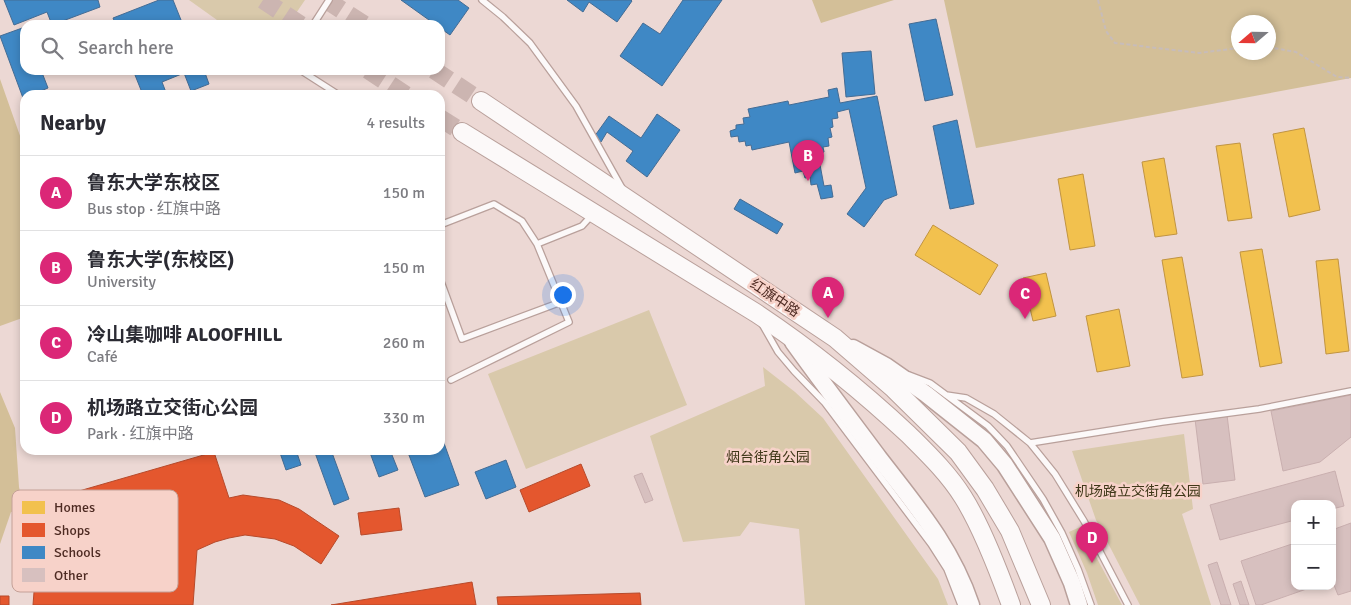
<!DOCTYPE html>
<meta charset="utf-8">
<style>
:root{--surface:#fff;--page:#f7f7f7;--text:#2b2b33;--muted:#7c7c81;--line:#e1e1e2;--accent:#db2777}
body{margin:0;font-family:Signika,"Noto Sans SC",sans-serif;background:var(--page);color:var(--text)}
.controls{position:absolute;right:15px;bottom:15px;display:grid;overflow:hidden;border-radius:10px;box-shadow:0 2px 8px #0003}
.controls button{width:45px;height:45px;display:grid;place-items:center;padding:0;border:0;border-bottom:1px solid var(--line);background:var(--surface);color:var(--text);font:25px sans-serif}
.compass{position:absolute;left:1231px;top:15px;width:45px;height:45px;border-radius:50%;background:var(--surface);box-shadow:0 2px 8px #0003;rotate:250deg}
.you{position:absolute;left:562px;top:294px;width:18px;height:18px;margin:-12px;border:4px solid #fff;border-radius:50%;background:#1a73e8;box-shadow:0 0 0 8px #1a73e833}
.badge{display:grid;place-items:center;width:32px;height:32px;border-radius:50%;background:var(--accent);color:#fff;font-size:16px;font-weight:700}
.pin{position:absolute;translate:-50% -41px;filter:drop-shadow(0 1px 2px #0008)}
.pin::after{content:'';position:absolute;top:26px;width:18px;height:15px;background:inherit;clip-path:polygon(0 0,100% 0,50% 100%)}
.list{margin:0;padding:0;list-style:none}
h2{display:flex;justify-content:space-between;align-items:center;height:65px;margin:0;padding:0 20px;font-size:21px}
h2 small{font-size:16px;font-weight:400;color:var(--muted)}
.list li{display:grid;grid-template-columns:32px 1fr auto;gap:15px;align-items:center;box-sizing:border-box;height:75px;padding:0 20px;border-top:1px solid var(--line)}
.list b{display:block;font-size:19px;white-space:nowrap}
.list p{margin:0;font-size:16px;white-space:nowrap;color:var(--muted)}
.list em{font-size:16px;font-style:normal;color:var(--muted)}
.icon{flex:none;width:28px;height:28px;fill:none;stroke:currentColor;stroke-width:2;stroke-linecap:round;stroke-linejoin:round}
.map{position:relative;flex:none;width:1351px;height:605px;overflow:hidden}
.search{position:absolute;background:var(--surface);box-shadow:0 2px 8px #0003;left:20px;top:20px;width:425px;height:55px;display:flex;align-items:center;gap:12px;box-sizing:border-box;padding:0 18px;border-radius:15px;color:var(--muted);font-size:19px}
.panel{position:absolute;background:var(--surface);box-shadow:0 2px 8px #0003;left:20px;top:90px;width:425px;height:365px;border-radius:15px}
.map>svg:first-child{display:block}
</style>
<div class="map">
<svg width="1351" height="605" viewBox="0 0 1351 605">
<rect width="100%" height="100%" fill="#ecd8d4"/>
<path fill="#d9c9ab" d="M189,0H305L288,25H224Z
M649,310L687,405L526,469L488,374Z
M763,367L795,392L823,418L938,579L948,605H805L799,529L750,522L740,536L683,542L650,436L765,386Z
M1184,434L1193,509L1182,514L1211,605H1140L1096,520L1072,451Z
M1080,527L1122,605H1098L1087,573L1069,532Z"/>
<path fill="#d3bf98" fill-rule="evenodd" d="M812,0H894L821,23Z
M944,0H1351V78L976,148ZM1268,22V52H1238V22Z
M0,79L25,150V317L0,326Z
M0,392L15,428L19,487L24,510L11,512L0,544Z"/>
<path fill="#f2c14e" stroke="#c19441" d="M1304,128L1320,210L1289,217L1273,134Z
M1240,143L1252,218L1228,221L1216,146Z
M1164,158L1177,234L1155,237L1142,162Z
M1083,174L1095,246L1070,250L1058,179Z
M933,225L998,265L980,295L915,255Z
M1262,249L1282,363L1260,367L1240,252Z
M1182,257L1203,375L1182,378L1162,260Z
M1338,259L1349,351L1326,354L1316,261Z
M1046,273L1056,316L1033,321L1023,278Z
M1119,309L1130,366L1097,372L1086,316Z"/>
<path fill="#e4572e" stroke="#b74a2b" d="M214,452L229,498L243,495L279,500L299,509L339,536L321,564L294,546L275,539L245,535L229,538L215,542L197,550L193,605H33L41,502Z
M581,464L590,486L529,512L520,490Z
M399,508L402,530L361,535L358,513Z
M472,582L476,605H331Z
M640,593L641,605H498L497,597Z
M0,596H9V605H0Z"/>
<path fill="#3f88c5" stroke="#446c94" d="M4,0H98L100,7L52,25L47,12L14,25Z
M159,0H173L183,25H116L113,18Z
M401,0H458L469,8L450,35L440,28V25H436Z
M567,0H631L632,1L617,22L589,2L583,12Z
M683,0H722L662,86L620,56L643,23L660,34Z
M936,19L953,95L925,101L909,24Z
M25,27V70H41L48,88L31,95H25L23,98L0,36Z
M871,51L875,94L846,97L842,53Z
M133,70H204L209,84L191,91L184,73L162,82L167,95H143Z
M837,88L840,103L877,96L897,195L884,200L864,227L847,214L866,188L849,109L837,112L838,118L832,119L833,127L830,128L832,137L828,138L829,146L823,147L824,152L818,154L824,186L831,185L833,197L821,199L817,184L811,185L810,177L805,178L803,171L795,173L789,142L752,150L751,145L746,146L745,141L739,142L738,136L731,137L730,131L736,129V125L744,124L743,118L750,117L748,109L788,101L789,105L829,97L828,90Z
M657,114L680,130L647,177L626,161L633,151L607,132L601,142L594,137L609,116L641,138Z
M957,120L974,204L950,209L933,126Z
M740,199L783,224L777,234L734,209Z
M440,432L459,485L425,497L407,450H440Z
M279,450H296L301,465L286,470Z
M314,450H331L349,499L334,505Z
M369,450H390L398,470L379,477Z
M506,460L516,487L486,499L475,472Z"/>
<path fill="#d7c0bf" stroke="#c9afaf" d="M1351,395V437L1320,462L1283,471L1271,411Z
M1227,415L1235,480L1203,484L1195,419Z
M1335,471L1344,506L1332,509V504H1295V520L1220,540L1210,505Z
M642,473L653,500L645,503L634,476Z
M1351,523V591L1338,595L1332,580V530Z
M1295,543V586H1315L1261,605H1256L1241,561Z
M1217,562L1231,605H1221L1208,565Z
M1241,581L1249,605H1240L1233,584Z"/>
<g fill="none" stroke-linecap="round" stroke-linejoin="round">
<path stroke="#ccb5b1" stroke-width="18" stroke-dasharray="18 9" stroke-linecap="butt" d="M263,0L301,25
M326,0L365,25
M368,70L406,95
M434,70L481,101
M440,118L462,132"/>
<g stroke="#b9a09b" stroke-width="8">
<path id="lane" d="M482,0L503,17L530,43L576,106L622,188
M313,25L329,0
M300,70L339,95
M440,225L494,204L522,221L537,244
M440,279L462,339L561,302
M762,324L778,352L794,371L825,403L931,544L947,569L961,605
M909,375L930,383L988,426L1007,446L1043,499L1062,533L1078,569L1091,605
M451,380L569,322L537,244L582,226L592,215
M946,395L966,398L994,414L1030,443L1162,422L1259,409L1351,391
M1030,443L1055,474L1084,521L1128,605"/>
</g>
<g stroke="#b9a09b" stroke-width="19">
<path id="secondary" d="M793,342C821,381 850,419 879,458C916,506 951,546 971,605
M853,348L886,366L926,394L984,440L1005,465L1052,538L1072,583L1079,605"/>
</g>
<g stroke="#b9a09b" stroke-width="20">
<path id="primary" d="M481,101L835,338L894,389L958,452L985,489L1010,531L1041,605
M462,132L756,313C810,349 861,390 908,434C928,454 948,473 963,497C982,527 999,572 1011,605"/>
</g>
<path stroke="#c7bcba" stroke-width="2" stroke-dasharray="4 2.5" stroke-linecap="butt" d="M1098,0L1106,31L1115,43L1199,53L1238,48
M1268,47L1296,52L1337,77L1351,78"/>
<use href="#lane" stroke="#fcf9f9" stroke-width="5.5"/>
<use href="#secondary" stroke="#fcf9f9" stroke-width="16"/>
<use href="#primary" stroke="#fcf9f9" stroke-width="18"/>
</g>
<g text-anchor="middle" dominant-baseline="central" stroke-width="5" stroke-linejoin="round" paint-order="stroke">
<g font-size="14" fill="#4e2b23" stroke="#f7d2c9">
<text transform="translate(775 298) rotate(34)">红旗中路</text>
</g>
<g font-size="14" fill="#3f3718" stroke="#f7d2c9">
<text x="768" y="457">烟台街角公园</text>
<text x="1138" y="491">机场路立交街角公园</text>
</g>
</g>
<rect x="12" y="490" width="166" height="102" rx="8" fill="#f7d2c9" stroke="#c4a097" stroke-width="1"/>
<rect x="22" y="501" width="23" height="13" fill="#f2c14e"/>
<rect x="22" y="523" width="23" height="14" fill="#e4572e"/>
<rect x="22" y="546" width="23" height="13" fill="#3f88c5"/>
<rect x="22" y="568" width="23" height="14" fill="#d7c0bf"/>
<g font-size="14" fill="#4e2b23">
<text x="54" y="512">Homes</text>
<text x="54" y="535">Shops</text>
<text x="54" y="557">Schools</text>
<text x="54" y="580">Other</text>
</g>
</svg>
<div class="controls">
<button>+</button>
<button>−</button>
</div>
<svg class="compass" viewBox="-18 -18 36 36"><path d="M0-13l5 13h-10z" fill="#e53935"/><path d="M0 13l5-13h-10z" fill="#7c7c81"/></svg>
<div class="you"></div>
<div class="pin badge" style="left:828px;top:318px">A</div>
<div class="pin badge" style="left:808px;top:181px">B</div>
<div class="pin badge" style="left:1025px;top:319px">C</div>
<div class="pin badge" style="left:1092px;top:563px">D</div>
<div class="search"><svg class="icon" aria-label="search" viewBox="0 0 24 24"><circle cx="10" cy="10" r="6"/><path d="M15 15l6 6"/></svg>Search here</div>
<section class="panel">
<h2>Nearby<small>4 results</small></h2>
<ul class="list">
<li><span class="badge">A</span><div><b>鲁东大学东校区</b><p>Bus stop · 红旗中路</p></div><em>150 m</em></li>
<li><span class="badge">B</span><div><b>鲁东大学(东校区)</b><p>University</p></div><em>150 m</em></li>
<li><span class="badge">C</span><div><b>冷山集咖啡 ALOOFHILL</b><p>Café</p></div><em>260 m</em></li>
<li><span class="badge">D</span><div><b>机场路立交街心公园</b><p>Park · 红旗中路</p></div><em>330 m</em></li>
</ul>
</section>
</div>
